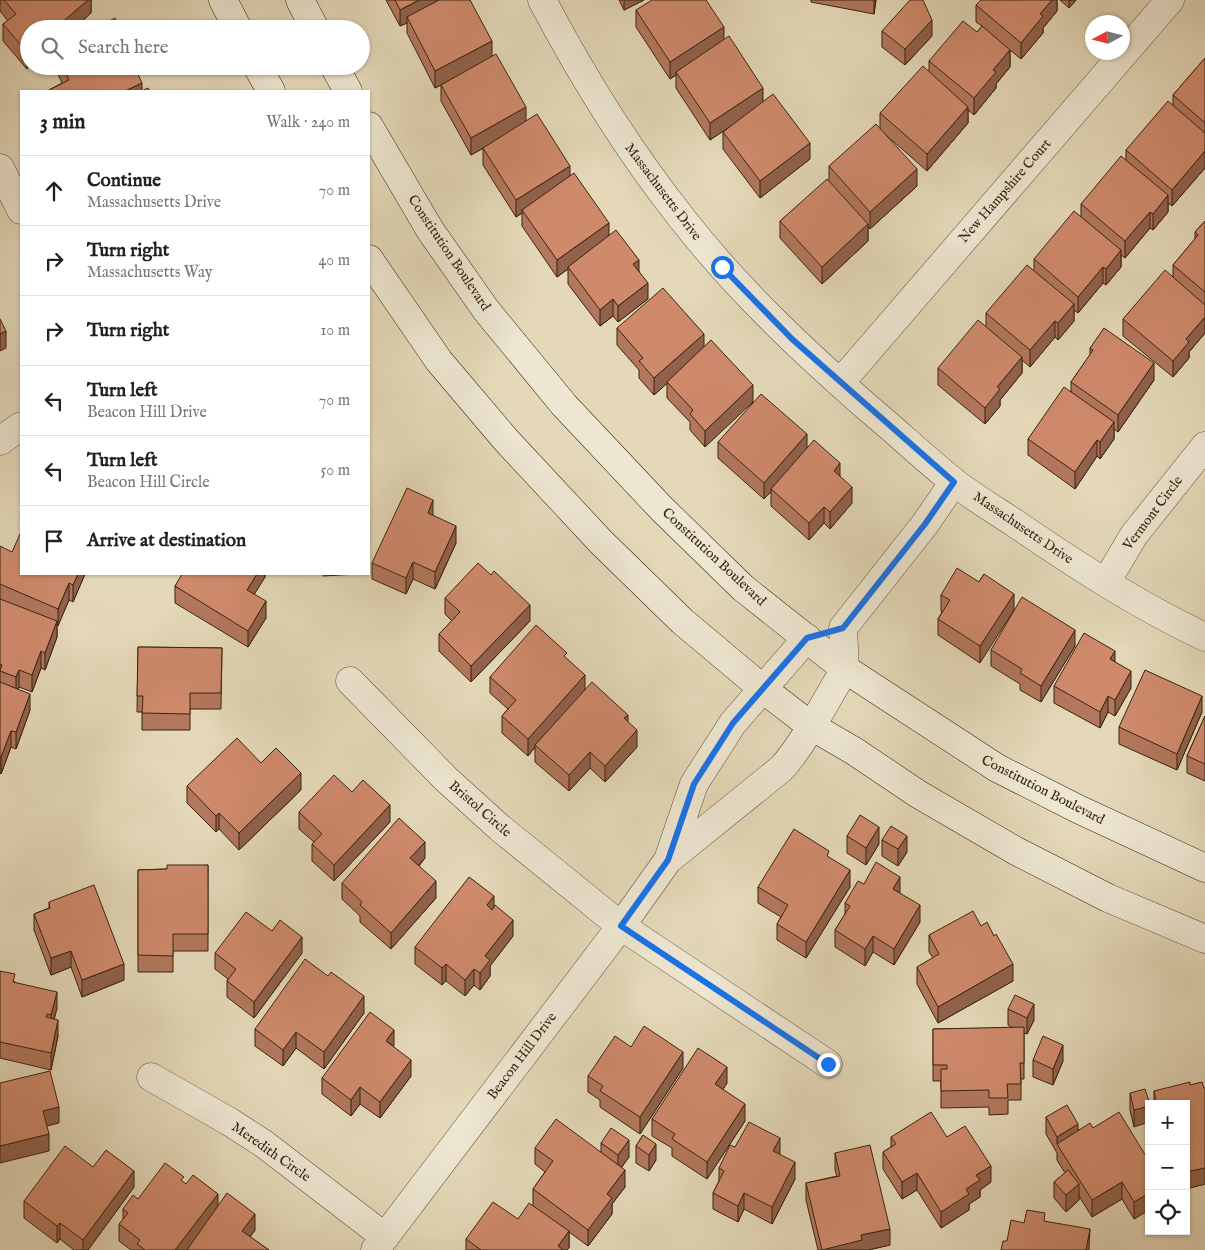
<!DOCTYPE html>
<meta charset="utf-8">
<style>
:root{--surface:#fff;--page:#f2f2f2;--text:#222;--muted:#767676;--line:#e0e0e0}
body{margin:0;font-family:"IM FELL English",serif;background:var(--page);color:var(--text)}
.controls{position:absolute;right:15px;bottom:15px;display:grid;overflow:hidden;border-radius:0px;box-shadow:0 1px 4px #0004}
.controls button{width:45px;height:45px;display:grid;place-items:center;padding:0;border:0;border-bottom:1px solid var(--line);background:var(--surface);color:var(--text);font:25px sans-serif}
.compass{position:absolute;left:1085px;top:15px;width:45px;height:45px;border-radius:50%;background:var(--surface);box-shadow:0 1px 4px #0004;rotate:263deg}
.stop{position:absolute;width:15px;height:15px;margin:-11px;border:4px solid #1a73e8;border-radius:50%;background:#fff}
.stop.end{background:#1a73e8;border-color:#fff;box-shadow:0 1px 5px #0008}
.list{margin:0;padding:0;list-style:none}
h2{display:flex;justify-content:space-between;align-items:center;height:65px;margin:0;padding:0 20px;font-size:21px}
h2 small{font-size:16px;font-weight:400;color:var(--muted)}
.list li{display:grid;grid-template-columns:32px 1fr auto;gap:15px;align-items:center;box-sizing:border-box;height:70px;padding:0 20px;border-top:1px solid var(--line)}
.list b{display:block;font-size:19px;white-space:nowrap}
.list p{margin:0;font-size:16px;white-space:nowrap;color:var(--muted)}
.list em{font-size:16px;font-style:normal;color:var(--muted)}
.icon{flex:none;width:28px;height:28px;fill:none;stroke:currentColor;stroke-width:2;stroke-linecap:round;stroke-linejoin:round}
.map{position:relative;flex:none;width:1205px;height:1250px;overflow:hidden}
.search{position:absolute;background:var(--surface);box-shadow:0 1px 4px #0004;left:20px;top:20px;width:350px;height:55px;display:flex;align-items:center;gap:12px;box-sizing:border-box;padding:0 18px;border-radius:28px;color:var(--muted);font-size:19px}
.panel{position:absolute;background:var(--surface);box-shadow:0 1px 4px #0004;left:20px;top:90px;width:350px;height:485px;border-radius:0px}
.map>svg:first-child{display:block}
</style>
<div class="map">
<svg width="1205" height="1250" viewBox="0 0 1205 1250">
<rect width="100%" height="100%" fill="#e4d8b8"/>
<filter id="stains"><feTurbulence type="fractalNoise" baseFrequency=".004" numOctaves="4"/><feColorMatrix values="0 0 0 0 .2 0 0 0 0 .09 0 0 0 0 .02 0 0 0 .5 -.17"/></filter>
<radialGradient id="worn" r=".72"><stop offset=".6" stop-color="#630" stop-opacity="0"/><stop offset="1" stop-color="#630" stop-opacity=".3"/></radialGradient>
<g fill="none" stroke-linecap="round" stroke-linejoin="round">
<g stroke="#645038" stroke-width="29">
<path id="minor" d="M542,0C583,78 629,152 684,221C738,290 802,350 868,408C897,432 924,458 954,482C973,497 995,510 1016,524C1076,565 1139,606 1205,637
M0,168L21,210
M840,383L1170,0
M0,441L21,426
M1106,582L1134,535L1205,446
M845,669L843,628L925,524L954,482
M350,681L446,779L500,828L621,926L828,1064
M151,1077L230,1122L264,1144L385,1237"/>
</g>
<g stroke="#645038" stroke-width="29">
<path id="tertiary" d="M668,860L694,784L733,723L807,638
M375,1250L621,926L668,860L782,768C805,742 826,700 845,669"/>
</g>
<g stroke="#3a230e" stroke-width="29">
<path id="secondary" d="M223,0L238,29
M300,0L315,29
M257,66L271,91
M334,66L348,91
M369,126L430,230L486,310L564,405L661,508L743,588L845,669L997,768L1078,809L1205,868
M369,259L439,361L506,440L601,542L682,621L763,689L811,726L854,751L918,794L1016,851L1108,898L1205,939"/>
</g>
<use href="#minor" stroke="#ede6d1" stroke-width="28"/>
<use href="#tertiary" stroke="#ede6d1" stroke-width="28"/>
<use href="#secondary" stroke="#ede6d1" stroke-width="28"/>
</g>
<path fill="#b2775d" stroke="#3a230e" d="M0,0H91V13L73,29H29L27,69L3,41V24L8,21L0,11Z
M386,0H470L492,56L526,121L570,176L609,235L639,271L648,299L618,322L613,316L600,326L568,284V269L557,277L522,226V213L516,217L483,165V148L489,145L471,155L441,101V85L435,88L407,33V23L400,26Z
M619,0H644L624,10Z
M811,0H876L874,14L811,2Z
M1057,0V11L1043,28V33L1021,59L1010,50V67L996,84V88L974,115L968,110V123L927,171L886,135L917,186L870,229L868,226V241L822,284L780,238V221L829,181V166L880,129V113L929,72V61L977,32L982,26L976,22V5Z
M1060,0H1076L1069,8Z
M636,10L724,40L763,101L810,159L760,198L723,149V132L733,124L710,140L676,88V75L670,79L636,27Z
M882,31L932,36L905,65L882,47Z
M1205,58V168L1172,206L1168,203V212L1153,230L1150,228L1125,258L1121,255V267L1106,285L1103,283L1078,313L1074,310V321L1058,340L1055,337L1030,367L1022,360V373L1000,400V406L985,424L938,385V368L986,326V313L1034,270V259L1081,216V204L1126,160V150L1173,106V95Z
M54,66H134L142,91H150H49V90L62,83Z
M1205,221V333L1189,352V358L1173,377L1123,336V319L1173,277V265L1195,239V232Z
M617,328L704,347L711,340L705,447L690,430V422L667,398V383L654,395L639,378V370L617,345Z
M1090,348L1154,380L1118,432L1114,429V439L1100,459L1097,456L1075,489L1028,455V439L1071,392V382L1090,355Z
M718,442L807,448L840,476L852,503L830,529L824,523L809,540L771,506V492L764,499L718,458Z
M433,516L456,543L435,589L413,579L406,594L372,579V563Z
M0,546L21,574H85L73,602L69,600L57,626V637L45,670L41,668L32,692L19,687L18,689L30,710L16,749L11,747L1,774L0,773Z
M265,574V577L254,594L266,618L248,647L175,603V586Z
M323,574H357L323,576Z
M984,574L980,663L938,635V619L942,612L941,611V595L979,582Z
M445,598L530,621L471,682L439,651V634L452,621L445,614Z
M1075,646L1041,702L1020,690V684L991,666V650Z
M138,647L222,648L221,709H190V730H142V712H137Z
M567,659L585,690L628,722L637,747L605,782L590,768L569,791L535,762V747L528,756L502,733V716L508,709L490,693V677Z
M1115,662L1131,688L1115,716L1108,712L1100,728L1054,703V686Z
M1202,712L1177,770L1119,744V727Z
M1205,716V781L1187,773V756Z
M261,763L301,790L239,850L219,829L216,832L187,803V786Z
M352,792L390,822L334,881L312,861V844L314,842L299,829V812Z
M847,836L879,844L866,865L847,853Z
M882,840L907,852L898,866L882,856Z
M829,857L850,887L806,958L777,940V924L781,917L758,903V887Z
M425,858L419,866L436,898L391,949L360,922V916L342,899V883Z
M208,865V951H173V972H138V870L167,869Z
M864,884L900,893L920,922L894,965L873,952L865,966L835,947V930L845,914V903Z
M49,902L124,980L82,997L71,967L51,975L34,930V914L49,908Z
M494,906L513,936L490,966V976L480,990L474,985L465,996L446,981L442,985L415,964V947Z
M981,926L1013,981L938,1023L917,984V967L933,958L929,952V935Z
M272,931L302,953L254,1018L227,997V981L228,979L215,969V953Z
M0,971L15,982L57,1008L54,1019L58,1036L51,1070L0,1058Z
M1008,1009L1034,1020L1027,1034L1024,1033V1079H1021V1100H1008V1114L989,1115V1107L941,1108V1081H933V1029L1013,1028L1008,1025Z
M364,1013L324,1069L296,1048L283,1066L255,1046V1029Z
M394,1047L411,1076L380,1118L360,1104L351,1116L322,1094V1078Z
M631,1047L683,1068L640,1134L600,1107V1100L588,1092V1076Z
M1033,1060L1063,1061L1053,1085L1033,1077Z
M727,1083L723,1089L745,1121L707,1179L672,1156V1148L652,1136V1119Z
M1190,1085L1205,1088V1184L1186,1189V1104H1154V1091Z
M1130,1093L1150,1104L1134,1127L1130,1110Z
M1046,1117L1078,1130L1093,1128L1149,1161V1210L1134,1219L1122,1199L1092,1217L1079,1196V1200L1066,1212L1054,1198V1182L1065,1173L1057,1160V1153L1046,1134Z
M643,1135L656,1160L649,1171L636,1163V1146Z
M891,1137H947L991,1182L980,1190V1197L969,1204V1210L941,1228L917,1190L902,1199L883,1169V1152L891,1147Z
M601,1143L629,1157L621,1168L625,1187L612,1204V1214L588,1246L569,1232V1248L567,1250H466V1239L518,1219L533,1205V1189L545,1172L535,1164V1148L601,1152Z
M735,1147L780,1155L795,1179L772,1224L744,1209L738,1222L713,1209V1193L719,1181V1168Z
M835,1153L890,1245L868,1250H818L806,1200V1183L837,1176L835,1170Z
M93,1167L134,1187L88,1250H74L60,1239L57,1243L24,1218V1201Z
M184,1183L255,1230L250,1237L269,1250H131L119,1241V1224L123,1220V1209L138,1199Z"/>
<path fill="#91614c" stroke="#3a230e" d="M88,0H91V13L73,29H54Z
M419,0H451L407,17V23L400,26V10Z
M624,0H644L624,10Z
M874,0H876L874,14Z
M1052,0H1057V11L1043,28V33L1021,59V43L1040,14Z
M1069,0H1076L1069,8Z
M932,20V36L905,65V49Z
M724,27V43L676,72V75L670,79V62Z
M492,41V58L435,88V71Z
M29,50V66L27,69V52Z
M1010,50V67L996,84V88L974,115V98L993,70Z
M142,83V91H125Z
M763,88V105L710,140V123Z
M526,107V124L471,155V138Z
M968,107V123L927,171V154Z
M810,143V159L760,198V181Z
M1205,151V168L1172,206V190Z
M570,166V183L522,210V213L516,217V200Z
M917,169V186L870,229V212Z
M1168,195V212L1153,230V214Z
M1150,212V228L1125,258V241Z
M609,223V240L568,267V269L557,277V260Z
M868,224V241L822,284V267Z
M1121,250V267L1106,285V269Z
M639,260V277L633,264Z
M1103,267V283L1078,313V297Z
M648,283V299L618,322V306Z
M613,299V316L600,326V310Z
M1074,304V321L1058,340V323Z
M1205,317V333L1189,352V358L1173,377V361L1186,339Z
M1055,321V337L1030,367V350Z
M6,331V348L0,351V334Z
M704,334V351L654,395V378Z
M1022,357V373L1000,400V406L985,424V408L997,387Z
M1154,363V380L1118,432V415Z
M753,385V402L705,447V431Z
M1114,422V439L1100,459V442Z
M807,434V451L771,489V492L764,499V483Z
M1097,440V456L1075,489V472Z
M840,463V480L834,471Z
M852,487V503L830,529V512Z
M433,500V516L428,513Z
M824,507V523L809,540V523Z
M456,526V543L435,589V572Z
M413,562V579L406,594V578Z
M78,574H85L73,602V585Z
M257,574H265V577L247,606V590Z
M69,583V600L58,626V609Z
M1014,594V610L980,663V646Z
M266,601V618L248,647V631Z
M530,605V621L471,682V666Z
M57,621V637L45,670V653Z
M1075,630V646L1041,702V686Z
M41,651V668L32,692V675Z
M1115,651V667L1110,659Z
M19,670V687L16,693V677Z
M1131,671V688L1115,716V700Z
M585,675V692L535,745V747L528,756V739Z
M30,694V710L16,749V732Z
M1108,696V712L1100,728V712Z
M1202,696V712L1177,770V754Z
M628,715V731L624,718Z
M637,730V747L605,782V766Z
M11,731V747L1,774V757Z
M590,752V768L569,791V775Z
M301,773V790L239,850V833Z
M390,805V822L334,881V865Z
M219,813V829L216,832V816Z
M879,827V844L866,865V848Z
M907,836V852L898,866V849Z
M425,842V858L410,875V858Z
M850,870V887L806,958V942Z
M900,877V893L893,889Z
M436,881V898L391,949V933Z
M494,896V912L487,905Z
M920,905V922L894,965V949Z
M513,920V936L490,966V976L480,990V973L485,956Z
M873,936V952L865,966V949Z
M302,937V953L254,1018V1002Z
M71,951V967L51,975V958Z
M124,964V980L82,997V980Z
M446,964V981L442,985V968Z
M1013,964V981L938,1023V1007Z
M474,969V985L465,996V980Z
M57,992V1008L51,1032V1015Z
M364,996V1013L324,1069V1052Z
M1034,1004V1020L1027,1034V1018Z
M58,1020V1036L51,1070V1053Z
M394,1030V1046L386,1041Z
M296,1032V1048L283,1066V1050Z
M1063,1045V1061L1053,1085V1069Z
M683,1052V1068L640,1134V1117Z
M411,1060V1076L380,1118V1102Z
M727,1067V1083L715,1101V1084Z
M360,1087V1104L351,1116V1100Z
M745,1104V1121L707,1179V1162Z
M1149,1106V1122L1134,1127V1110Z
M59,1107V1123L43,1127V1111Z
M1078,1124V1141L1057,1144V1137Z
M49,1134V1151L0,1163V1146Z
M780,1138V1154L773,1168V1151Z
M629,1140V1157L618,1172V1155Z
M656,1144V1160L649,1171V1155Z
M795,1162V1179L772,1224V1207Z
M991,1166V1182L980,1190V1197L969,1204V1210L941,1228V1212L966,1189L976,1175Z
M1205,1168V1184L1186,1189V1172Z
M625,1170V1187L612,1204V1214L588,1246V1230L607,1194Z
M134,1171V1187L88,1250H83V1240Z
M917,1173V1190L902,1199V1182Z
M1122,1182V1199L1092,1217V1200Z
M1079,1184V1200L1066,1212V1195Z
M744,1193V1209L738,1222V1206Z
M1149,1193V1210L1134,1219V1202Z
M218,1194V1211L188,1250H175Z
M255,1214V1230L242,1248V1231Z
M60,1223V1239L57,1243V1226Z
M890,1229V1245L868,1250H822L861,1235Z
M1090,1229L1089,1250H1086Z
M569,1231V1248L567,1250H558V1246Z"/>
<path fill="#cf8a6c" stroke="#3a230e" d="M4,0H88L54,29H29V50L27,52L3,24L16,14Z
M395,0H419L400,10Z
M439,0H470L492,41L435,71L407,17Z
M652,0H706L724,27L670,62L636,10Z
M910,0H923L932,20L905,49L882,31Z
M981,0H1052L1040,14L1043,16L1021,43L976,5Z
M115,18L120,29H94Z
M963,21L977,32L982,26L1010,50L993,70L996,72L974,98L929,61Z
M729,36L763,88L710,123L676,72Z
M496,54L526,107L471,138L441,85Z
M1205,58V123L1173,95Z
M62,66H134L142,83L125,91H50L49,90L69,80Z
M923,66L968,107L927,154L880,113Z
M148,88L150,91H142Z
M773,94L810,143L760,181L723,132Z
M1168,101L1205,133V151L1172,190L1126,150Z
M537,114L570,166L516,200L483,148Z
M876,124L917,169L870,212L829,166Z
M1121,156L1168,195L1153,214L1150,212L1125,241L1081,204Z
M574,173L609,223L557,260L522,210Z
M827,179L868,224L822,267L780,221Z
M1074,211L1121,250L1106,269L1103,267L1078,297L1034,259Z
M1205,221V292L1173,265L1198,235L1195,232Z
M616,230L639,260L633,264L648,283L618,306L613,299L600,310L568,267Z
M1027,265L1074,304L1058,323L1055,321L1030,350L986,313Z
M1165,270L1205,305V317L1186,339L1189,342L1173,361L1123,319Z
M663,288L704,334L654,378L639,361L643,358L617,328Z
M0,319L6,331L0,334Z
M978,320L1022,357L997,387L1000,389L985,408L938,368Z
M1104,328L1154,363L1118,415L1071,382L1093,350L1090,348Z
M711,340L753,385L705,431L690,414L693,410L667,382Z
M1064,387L1114,422L1100,442L1097,440L1075,472L1028,439Z
M761,394L807,434L764,483L718,442Z
M814,440L840,463L834,471L852,487L830,512L824,507L809,523L771,489Z
M407,488L433,500L428,513L456,526L435,572L413,562L406,578L372,563Z
M21,532V574H78L73,585L69,583L58,609L0,584V546L12,552Z
M478,563L491,575L494,571L530,605L471,666L439,634L460,612L445,598Z
M957,568L979,582L984,574L1014,594L980,646L938,619L950,600L941,595Z
M182,574H257L247,590L266,601L248,631L175,586Z
M1022,597L1075,630L1041,686L1020,673L1022,669L991,650Z
M0,599L57,621L45,653L41,651L32,675L19,670L16,677L0,671L2,665L0,664Z
M536,625L567,653L564,656L585,675L528,739L502,716L516,700L490,677Z
M1084,633L1115,651L1110,659L1131,671L1115,700L1108,696L1100,712L1054,686Z
M138,647L222,648L221,693H190V714L142,713L143,696H137Z
M1145,670L1202,696L1177,754L1119,727Z
M0,682L30,694L16,732L11,731L1,757H0Z
M592,682L628,715L624,718L637,730L605,766L590,752L569,775L535,745Z
M1205,716V764L1187,756Z
M237,738L261,763L276,748L301,773L239,833L219,813L216,816L187,786Z
M334,775L352,792L363,780L390,805L334,865L312,844L322,834L299,812Z
M860,815L879,827L866,848L847,836Z
M399,818L425,842L410,858L436,881L391,933L360,905L362,902L342,883Z
M891,826L907,836L898,849L882,840Z
M794,829L829,851L827,856L850,870L806,942L777,924L788,905L758,887Z
M876,862L900,877L893,889L920,905L894,949L873,936L865,949L835,930L850,906L845,903L858,881L864,884Z
M167,865H208V934H173V956L138,955V870L167,869Z
M469,877L494,896L487,905L492,910L495,905L513,920L485,956L490,960L480,973L474,969L465,980L446,964L442,968L415,947Z
M94,885L124,964L82,980L71,951L51,958L34,914L50,908L49,902Z
M973,911L981,926L987,922L994,936L996,934L1013,964L938,1007L917,967L939,954L929,935Z
M246,912L272,931L280,920L302,937L254,1002L227,981L236,969L215,953Z
M305,959L328,976L331,972L364,996L324,1052L296,1032L283,1050L255,1029Z
M0,971L15,974L13,982L57,992L51,1015L47,1014L46,1017L58,1020L51,1053L0,1042Z
M1015,995L1034,1004L1027,1018L1008,1009Z
M370,1012L394,1030L386,1041L411,1060L380,1102L360,1087L351,1100L322,1078Z
M644,1026L683,1052L640,1117L600,1091L603,1086L588,1076L615,1036L631,1047Z
M1024,1027V1063H1020L1021,1084H1007L1008,1098H989V1090L941,1091V1069H947V1065H933V1029Z
M1043,1036L1063,1045L1053,1069L1033,1060Z
M698,1048L727,1067L715,1084L745,1104L707,1162L672,1139L675,1134L652,1119Z
M50,1071L59,1107L43,1111L49,1134L0,1146V1083Z
M1190,1082V1085L1202,1082L1204,1088H1205V1168L1186,1172V1104H1157L1154,1091Z
M1145,1089L1150,1104H1149V1106L1134,1110L1130,1093Z
M1067,1105L1078,1124L1057,1137L1046,1117Z
M931,1112L947,1137L965,1126L991,1166L976,1175L980,1180L966,1189L969,1194L941,1212L917,1173L902,1182L883,1152L896,1144L891,1137Z
M1119,1112L1149,1161V1193L1134,1202L1122,1182L1092,1200L1057,1144L1090,1123L1093,1128Z
M556,1119L625,1170L607,1194L612,1198L588,1230L533,1189L553,1161L535,1148Z
M749,1122L780,1138L773,1151L795,1162L772,1207L744,1193L738,1206L713,1193L724,1171L719,1168L730,1145L735,1147Z
M611,1128L629,1140L618,1155L601,1143Z
M643,1135L656,1144L649,1155L636,1146Z
M870,1145L890,1229L861,1235L862,1240L822,1250L806,1183L840,1176L835,1153Z
M65,1146L93,1167L106,1150L134,1171L83,1240L60,1223L57,1226L24,1201Z
M165,1163L184,1177L181,1180L186,1184L193,1175L218,1194L175,1250H145L137,1244L140,1240L119,1224L128,1213L123,1209L133,1195L138,1199Z
M1068,1170L1079,1184L1066,1195L1054,1182Z
M227,1193L255,1214L242,1231L269,1250H187Z
M493,1202L518,1219L529,1203L569,1231L558,1246L562,1249V1250H481L466,1239Z
M1027,1210L1045,1213L1044,1221L1090,1229L1086,1250H1001L1003,1241H1007L1011,1220L1024,1223Z"/>
<g fill="none" stroke-linecap="round" stroke-linejoin="round">
<path stroke="#1a73e8" stroke-width="6" d="M722,267L792,339L954,482L925,524L843,628L807,638L733,723L694,784L668,860L621,926L828,1064"/>
</g>
<g text-anchor="middle" dominant-baseline="central" stroke-width="4" stroke-linejoin="round" paint-order="stroke">
<g font-size="14" fill="#3a230e" stroke="#ede6d1">
<text transform="translate(1005 191) rotate(-49)">New Hampshire Court</text>
<text transform="translate(663 192) rotate(53)">Massachusetts Drive</text>
<text transform="translate(449 253) rotate(56)">Constitution Boulevard</text>
<text transform="translate(1153 513) rotate(-53)">Vermont Circle</text>
<text transform="translate(1023 528) rotate(34)">Massachusetts Drive</text>
<text transform="translate(714 557) rotate(43)">Constitution Boulevard</text>
<text transform="translate(1043 790) rotate(27)">Constitution Boulevard</text>
<text transform="translate(480 809) rotate(41)">Bristol Circle</text>
<text transform="translate(522 1056) rotate(-53)">Beacon Hill Drive</text>
<text transform="translate(271 1152) rotate(35)">Meredith Circle</text>
</g>
</g>
<rect width="100%" height="100%" filter="url(#stains)"/>
<rect width="100%" height="100%" fill="url(#worn)"/>
</svg>
<div class="controls">
<button>+</button>
<button>−</button>
<button><svg class="icon" aria-label="locate" viewBox="0 0 24 24"><circle cx="12" cy="12" r="6"/><path d="M12 2v4M12 18v4M2 12h4M18 12h4"/></svg></button>
</div>
<svg class="compass" viewBox="-18 -18 36 36"><path d="M0-13l5 13h-10z" fill="#e53935"/><path d="M0 13l5-13h-10z" fill="#767676"/></svg>
<div class="stop" style="left:722px;top:267px"></div>
<div class="stop end" style="left:828px;top:1064px"></div>
<div class="search"><svg class="icon" aria-label="search" viewBox="0 0 24 24"><circle cx="10" cy="10" r="6"/><path d="M15 15l6 6"/></svg>Search here</div>
<section class="panel">
<h2>3 min<small>Walk · 240 m</small></h2>
<ul class="list">
<li><svg class="icon" aria-label="ahead" viewBox="0 0 24 24"><path d="M12 20V5M6 11l6-6 6 6"/></svg><div><b>Continue</b><p>Massachusetts Drive</p></div><em>70 m</em></li>
<li><svg class="icon" aria-label="right" viewBox="0 0 24 24"><path d="M7 20v-9h11M14 6l5 5-5 5"/></svg><div><b>Turn right</b><p>Massachusetts Way</p></div><em>40 m</em></li>
<li><svg class="icon" aria-label="right" viewBox="0 0 24 24"><path d="M7 20v-9h11M14 6l5 5-5 5"/></svg><div><b>Turn right</b></div><em>10 m</em></li>
<li><svg class="icon" aria-label="left" viewBox="0 0 24 24"><path d="M17 20v-9H6M10 6l-5 5 5 5"/></svg><div><b>Turn left</b><p>Beacon Hill Drive</p></div><em>70 m</em></li>
<li><svg class="icon" aria-label="left" viewBox="0 0 24 24"><path d="M17 20v-9H6M10 6l-5 5 5 5"/></svg><div><b>Turn left</b><p>Beacon Hill Circle</p></div><em>50 m</em></li>
<li><svg class="icon" aria-label="arrive" viewBox="0 0 24 24"><path d="M6 21V4h12l-3 4 3 4H6"/></svg><div><b>Arrive at destination</b></div></li>
</ul>
</section>
</div>
